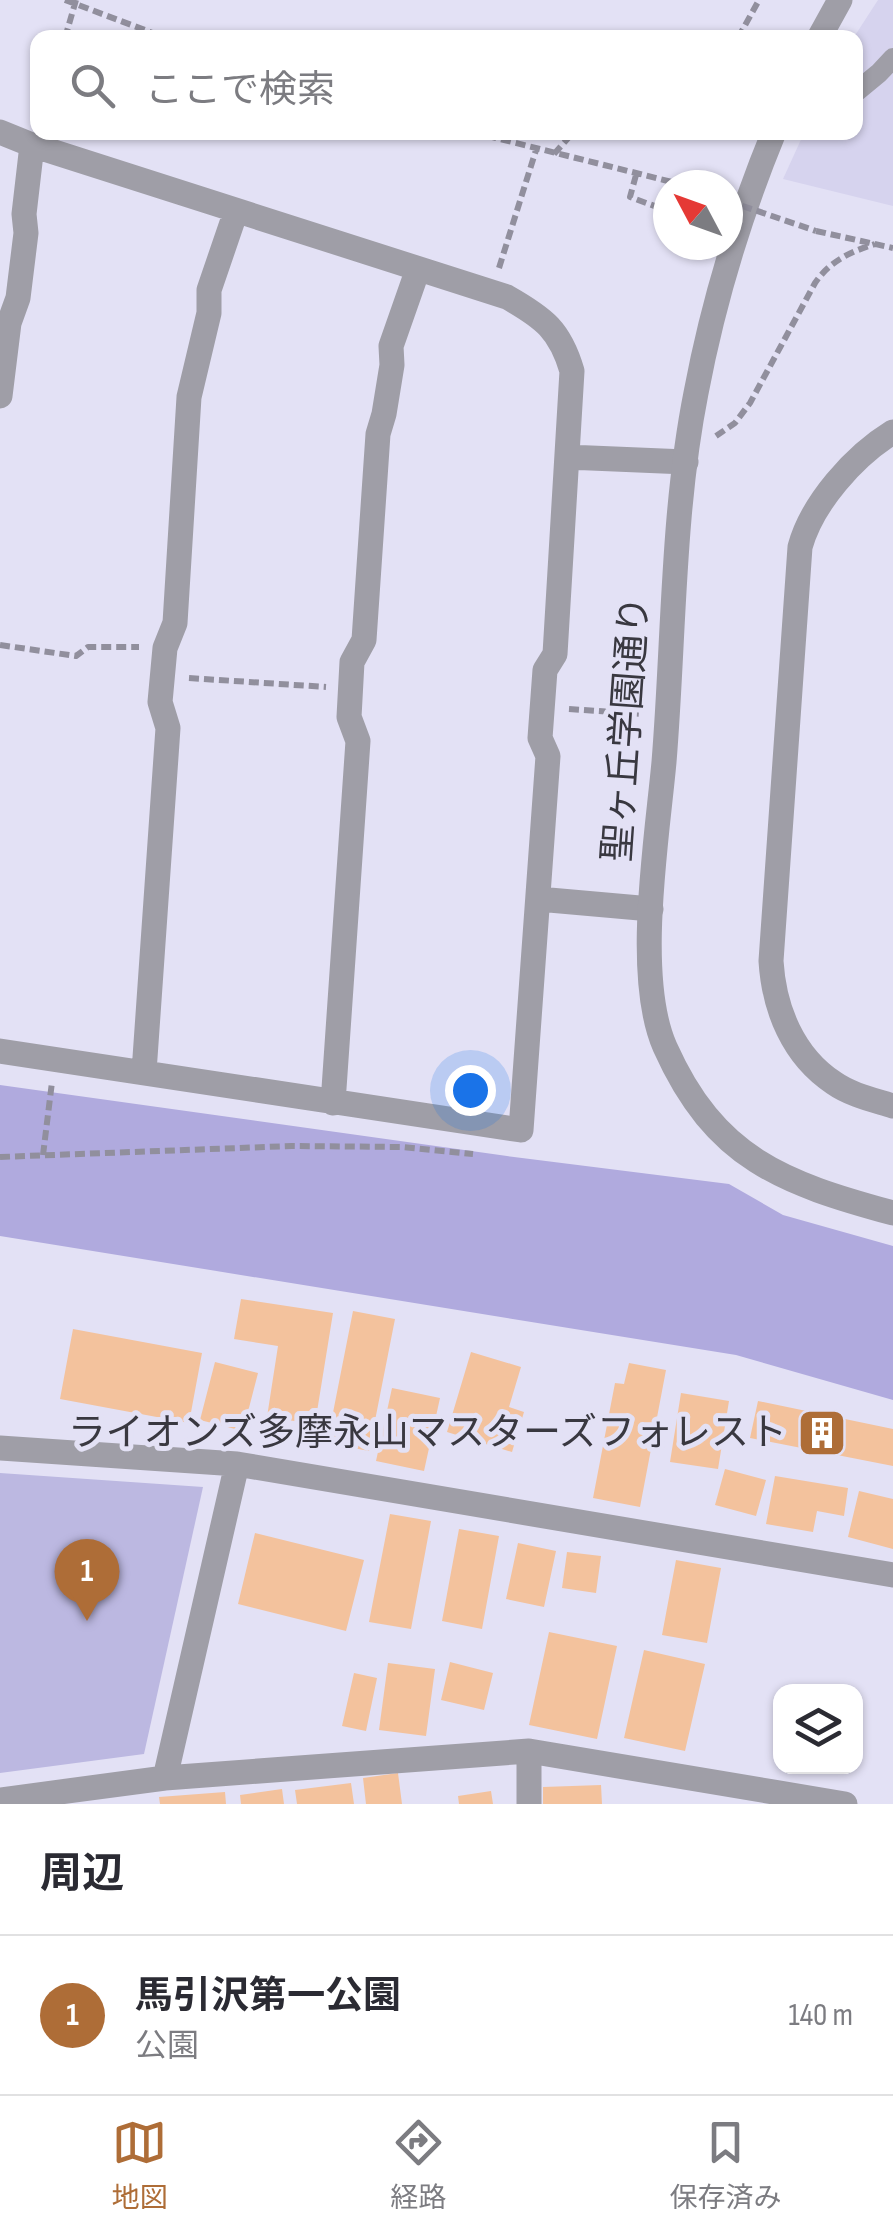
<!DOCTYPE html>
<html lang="ja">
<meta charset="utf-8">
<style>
:root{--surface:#fff;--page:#f7f7f7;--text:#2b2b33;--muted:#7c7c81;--line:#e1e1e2;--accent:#ae6d37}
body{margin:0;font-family:"Sofia Sans Condensed","Noto Sans JP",sans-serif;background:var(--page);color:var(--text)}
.controls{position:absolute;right:30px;bottom:30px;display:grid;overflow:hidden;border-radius:20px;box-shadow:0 2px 8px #0004}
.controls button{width:90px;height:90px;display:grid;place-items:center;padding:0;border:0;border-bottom:2px solid var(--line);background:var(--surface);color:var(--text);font:50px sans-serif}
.compass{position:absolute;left:653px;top:170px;width:90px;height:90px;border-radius:50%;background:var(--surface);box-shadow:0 2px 8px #0004;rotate:311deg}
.you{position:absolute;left:470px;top:1090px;width:35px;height:35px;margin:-25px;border:8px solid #fff;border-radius:50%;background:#1a73e8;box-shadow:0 0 0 15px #1a73e833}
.badge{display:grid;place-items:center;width:65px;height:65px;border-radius:50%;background:var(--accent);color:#fff;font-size:32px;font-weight:700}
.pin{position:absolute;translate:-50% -82px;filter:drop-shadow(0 2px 5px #0008)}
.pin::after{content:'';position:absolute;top:52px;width:35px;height:30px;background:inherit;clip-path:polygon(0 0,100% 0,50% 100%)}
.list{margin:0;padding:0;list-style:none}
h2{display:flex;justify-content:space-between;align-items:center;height:130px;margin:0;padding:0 40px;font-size:42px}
h2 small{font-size:32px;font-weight:400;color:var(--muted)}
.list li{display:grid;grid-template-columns:65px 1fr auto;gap:30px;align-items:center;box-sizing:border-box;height:160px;padding:0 40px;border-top:2px solid var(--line)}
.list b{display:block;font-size:38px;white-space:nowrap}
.list p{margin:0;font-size:32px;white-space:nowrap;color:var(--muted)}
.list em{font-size:32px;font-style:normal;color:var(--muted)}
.icon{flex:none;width:55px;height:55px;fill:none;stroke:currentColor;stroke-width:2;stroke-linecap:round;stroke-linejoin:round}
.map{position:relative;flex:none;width:893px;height:1804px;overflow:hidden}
.search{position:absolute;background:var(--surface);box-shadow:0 2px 8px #0004;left:30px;right:30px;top:30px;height:110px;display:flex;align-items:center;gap:25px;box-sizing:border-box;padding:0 35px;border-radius:20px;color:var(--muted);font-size:38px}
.sheet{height:290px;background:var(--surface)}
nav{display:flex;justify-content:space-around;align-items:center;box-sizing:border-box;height:140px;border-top:2px solid var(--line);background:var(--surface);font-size:28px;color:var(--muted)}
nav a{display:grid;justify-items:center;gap:5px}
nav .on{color:var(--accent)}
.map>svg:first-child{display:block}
</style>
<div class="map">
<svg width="893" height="1804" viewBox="0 0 893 1804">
<rect width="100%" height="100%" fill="#e3e1f5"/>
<path fill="#d6d3ee" d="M878,0H893V206L783,179L804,133L856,132L854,37Z"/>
<path fill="#bcb8e1" d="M0,1473L203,1487L144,1754L0,1773Z"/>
<path fill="#b0aade" d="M0,1085L507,1156L729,1184L783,1215L893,1246V1400L736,1355L0,1236Z"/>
<path fill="#f3c29d" d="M241,1299L333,1313L315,1424L267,1417L278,1346L234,1339Z
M353,1311L395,1319L369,1451L327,1443Z
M73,1329L202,1353L189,1423L60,1399Z
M471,1352L521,1367L509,1407L524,1412L512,1452L447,1432Z
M215,1362L258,1373L243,1431L200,1420Z
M629,1363L666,1370L640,1507L593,1498L615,1383L624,1384Z
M392,1388L440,1398L424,1471L376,1461Z
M681,1393L729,1401L718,1469L670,1462Z
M758,1401L893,1429V1466L750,1438Z
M725,1469L766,1480L756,1516L715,1505Z
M775,1476L848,1488L844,1516L817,1511L813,1532L766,1524Z
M859,1491L893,1499V1549L848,1537Z
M390,1514L431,1521L411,1629L369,1622Z
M459,1529L499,1536L482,1629L442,1621Z
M255,1533L364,1560L346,1631L238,1604Z
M518,1543L556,1551L544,1607L506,1599Z
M567,1552L601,1556L596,1593L562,1588Z
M676,1560L721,1568L707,1643L662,1635Z
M549,1632L617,1646L597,1739L529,1725Z
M644,1650L705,1664L685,1751L624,1738Z
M450,1662L493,1673L484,1710L441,1700Z
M388,1663L435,1669L426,1736L379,1730Z
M354,1673L377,1678L366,1731L342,1726Z
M398,1773L402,1804H366L363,1778Z
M351,1783L354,1804H297L295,1790Z
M601,1785L602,1804H543V1787Z
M282,1789L284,1804H241L240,1795Z
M491,1791L493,1804H459L458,1796Z
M225,1792L226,1804H160L159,1797Z"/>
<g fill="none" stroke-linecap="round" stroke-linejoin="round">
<path stroke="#918f9d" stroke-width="6" stroke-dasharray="10 5" stroke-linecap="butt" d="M65,0L166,38
M65,38L76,0
M738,38L759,0
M472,132L684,185
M597,132C620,136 639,140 661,132
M554,154L571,135L580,132
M636,175L630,197L668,211
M816,231L893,248
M499,268L536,150
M716,436L735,423L750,403L815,283C830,261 850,252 875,244
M0,645L76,656L88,647H139
M189,678L326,687
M569,709L642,714
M43,1155L52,1082
M0,1157L292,1146L402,1147L473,1154"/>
<path stroke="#9f9ea7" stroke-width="20" d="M856,92L879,73L893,58"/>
<path stroke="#9f9ea7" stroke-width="25" d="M0,132L32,145L507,297C544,318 560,330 572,371L555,654L545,670L540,738L548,756L521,1130L0,1051
M0,396L9,323L18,298L26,233L24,214L32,145
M893,432C854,456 812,503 800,547L771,961C774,1009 793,1056 834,1083C851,1095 874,1100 893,1106
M567,457L686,462
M538,899L651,909
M144,1072L168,728L160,702L165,648L175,623L189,397L209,313V290L236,211
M333,1103L358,741L349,717L352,662L364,640L378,434L384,414L392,365L391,346L418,269
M0,1448L237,1464L893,1575
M529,1751V1804
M165,1778L237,1464
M0,1800L165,1778L529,1751L845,1804"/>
<path stroke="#9f9ea7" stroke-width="25" d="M819,38L840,0
M774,132C739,217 713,303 696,393C672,514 674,640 664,762C657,839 634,977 665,1047C715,1159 783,1183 893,1213"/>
<path stroke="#918f9d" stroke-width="6" stroke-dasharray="10 5" stroke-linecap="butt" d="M728,201L816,231"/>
</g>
<defs>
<g id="building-square" transform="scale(2.5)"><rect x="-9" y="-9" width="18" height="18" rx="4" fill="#ae6d37" stroke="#e3e1f5"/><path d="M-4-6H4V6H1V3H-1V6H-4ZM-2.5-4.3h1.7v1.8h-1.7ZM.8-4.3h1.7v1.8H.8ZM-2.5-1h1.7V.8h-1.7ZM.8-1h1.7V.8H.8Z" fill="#fff"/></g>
</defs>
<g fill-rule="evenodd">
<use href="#building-square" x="822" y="1433"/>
</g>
<g text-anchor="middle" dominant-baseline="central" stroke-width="10" stroke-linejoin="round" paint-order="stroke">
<g font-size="38" fill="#393840" stroke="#e3e1f5">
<text transform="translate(627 729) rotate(-86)">聖ヶ丘学園通り</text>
</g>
<g font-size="38" fill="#393840" stroke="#e3e1f5" text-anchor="end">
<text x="787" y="1433">ライオンズ多摩永山マスターズフォレスト</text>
</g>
</g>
</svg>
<div class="controls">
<button><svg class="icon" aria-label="layers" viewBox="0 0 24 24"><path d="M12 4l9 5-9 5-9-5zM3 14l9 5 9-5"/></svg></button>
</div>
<svg class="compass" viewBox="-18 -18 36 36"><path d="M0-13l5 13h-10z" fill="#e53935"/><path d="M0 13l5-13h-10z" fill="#7c7c81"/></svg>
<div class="you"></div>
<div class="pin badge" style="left:87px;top:1621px">1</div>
<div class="search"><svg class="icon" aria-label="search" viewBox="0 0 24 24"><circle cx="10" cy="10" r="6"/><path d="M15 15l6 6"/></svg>ここで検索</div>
</div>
<section class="sheet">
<h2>周辺<small></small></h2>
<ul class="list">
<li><span class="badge">1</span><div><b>馬引沢第一公園</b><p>公園</p></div><em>140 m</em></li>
</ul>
</section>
<nav>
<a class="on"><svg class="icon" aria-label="map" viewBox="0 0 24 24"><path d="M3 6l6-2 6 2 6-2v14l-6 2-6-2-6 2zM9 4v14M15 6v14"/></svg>地図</a>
<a><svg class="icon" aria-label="directions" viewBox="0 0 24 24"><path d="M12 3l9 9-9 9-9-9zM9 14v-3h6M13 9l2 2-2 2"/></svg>経路</a>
<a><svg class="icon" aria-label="saved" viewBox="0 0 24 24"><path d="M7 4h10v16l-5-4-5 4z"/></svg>保存済み</a>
</nav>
